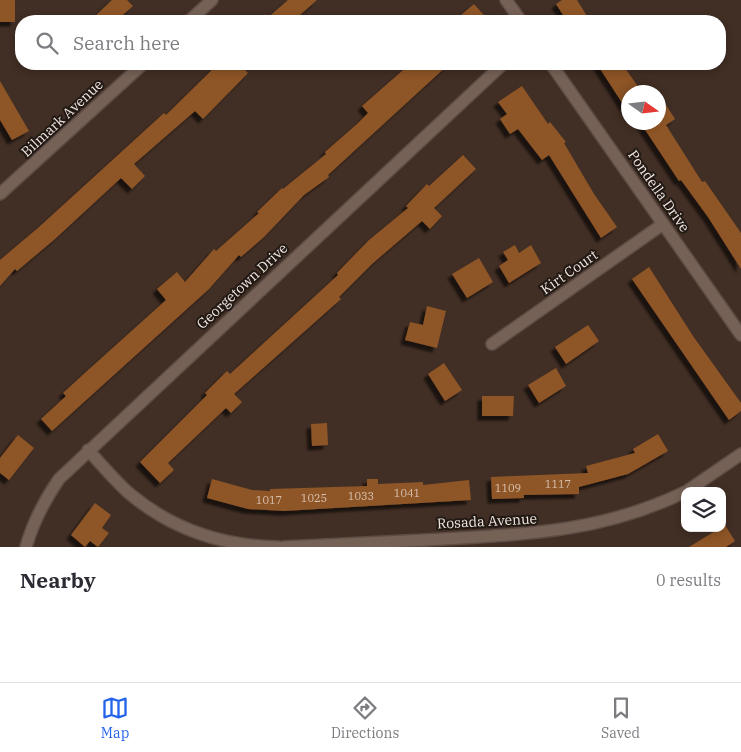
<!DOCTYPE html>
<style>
:root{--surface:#fff;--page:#f2f2f3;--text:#2b2b33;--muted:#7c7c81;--line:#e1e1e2;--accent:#2563eb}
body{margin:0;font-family:"IBM Plex Serif",serif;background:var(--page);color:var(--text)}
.controls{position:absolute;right:15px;bottom:15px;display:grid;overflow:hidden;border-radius:10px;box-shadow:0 2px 8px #0003}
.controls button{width:45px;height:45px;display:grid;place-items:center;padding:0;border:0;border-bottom:1px solid var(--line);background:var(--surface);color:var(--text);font:25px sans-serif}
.compass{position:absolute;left:621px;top:85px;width:45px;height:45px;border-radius:50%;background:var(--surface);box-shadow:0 2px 8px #0003;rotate:104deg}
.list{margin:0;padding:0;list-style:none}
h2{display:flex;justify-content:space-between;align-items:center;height:65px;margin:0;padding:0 20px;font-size:21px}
h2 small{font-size:16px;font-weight:400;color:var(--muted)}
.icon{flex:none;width:28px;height:28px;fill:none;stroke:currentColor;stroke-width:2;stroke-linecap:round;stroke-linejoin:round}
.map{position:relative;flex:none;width:741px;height:547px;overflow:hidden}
.search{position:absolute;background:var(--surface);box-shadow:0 2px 8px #0003;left:15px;right:15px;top:15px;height:55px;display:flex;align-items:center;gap:12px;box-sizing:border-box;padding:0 18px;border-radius:20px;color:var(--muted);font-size:19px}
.sheet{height:135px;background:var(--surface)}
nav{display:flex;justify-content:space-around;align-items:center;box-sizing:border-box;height:70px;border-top:1px solid var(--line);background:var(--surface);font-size:14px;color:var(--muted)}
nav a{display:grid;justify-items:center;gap:2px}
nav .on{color:var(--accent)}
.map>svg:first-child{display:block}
</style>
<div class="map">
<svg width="741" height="547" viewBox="0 0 741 547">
<defs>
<filter id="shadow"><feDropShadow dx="-4.5" dy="4.5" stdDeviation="1" flood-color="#0009"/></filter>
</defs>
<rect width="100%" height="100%" fill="#412e24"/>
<path fill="#8e5527" filter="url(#shadow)" d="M0,0H15V22H0Z
M112,0H127L133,6L116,21H90Z
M288,0H317L293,21H264Z
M562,0H577L590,21H567L556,4Z
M474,4L489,21H454Z
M218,64H238L248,73L203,119L195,111L134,164L145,176L132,189L121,178L55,239L17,271L15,269L0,286V260L39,227L164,113L166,115Z
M410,64H449L328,175L329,177L304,195L264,237L241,257L239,255L209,289L52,431L41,419L66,396L63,393L87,371L166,300L157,289L177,272L185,282L214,249L216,251L259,213L257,212L282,188L283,189L326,154L325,152L357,124L368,113L362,106Z
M597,64H622L642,92H628V112Z
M0,81L29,131L12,140L0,120Z
M522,86L548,124L550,122L566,142L564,143L594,194L617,227L601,238L549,155L542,160L518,129L510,134L500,119L507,114L498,102Z
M666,105L675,119L666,125L702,182L705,181L741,233V269L708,217L681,180L679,181L640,122H658V110Z
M463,155L476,169L434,208L442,216L430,229L422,221L372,264L339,297L341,299L234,394L242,402L231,413L226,408L168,463L174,470L160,483L140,462L207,395L205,393L227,371L230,374L338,275L337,273L369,240L408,208L406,206L427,184L429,186Z
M515,245L519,253L531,245L541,263L509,283L499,266L508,260L503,252Z
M479,258L493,282L467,298L452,274Z
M649,267L693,336L741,403V411L729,420L632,279Z
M427,306L446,311L437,348L405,340L410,322L423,325Z
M588,325L599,341L566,364L555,347Z
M444,363L462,390L445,401L428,374Z
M556,368L566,386L539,403L528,385Z
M482,396H514L513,416H482Z
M327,423L328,445L312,446L311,424Z
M658,434L668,451L628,474L579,487V494L524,495V498L492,499L491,477L588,473L586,466L635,453L633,449Z
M18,435L34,448L9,480L0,473V458Z
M212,479L252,490L270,491V489L367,486V479H378V484L423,482V485L469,480L471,500L284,511L248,509L207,498Z
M95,503L111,515L102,528L109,533L98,547L90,541L85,547L71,535Z
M725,525L735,541L726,547H689Z"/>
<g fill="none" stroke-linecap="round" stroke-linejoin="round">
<g stroke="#5c4c44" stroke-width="14">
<path id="minor" d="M506,0L521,21
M189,21L212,0
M551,64L741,335
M0,194L143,64
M492,344L663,224
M88,450C102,465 115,481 130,494C173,530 224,546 278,547
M687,491L741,454
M26,547C33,522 44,501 59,479L503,64
M284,547C338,544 391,542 444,539C532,534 604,531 685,492"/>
</g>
<use href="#minor" stroke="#766156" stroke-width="11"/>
</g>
<g text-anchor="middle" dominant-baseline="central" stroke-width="4" stroke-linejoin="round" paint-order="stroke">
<g font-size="11" fill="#d9c2b1">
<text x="558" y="484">1117</text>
<text x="508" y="488">1109</text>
<text x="407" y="493">1041</text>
<text x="361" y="496">1033</text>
<text x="314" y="498">1025</text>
<text x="269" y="500">1017</text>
</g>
<g font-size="14" fill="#f2e6df" stroke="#211914">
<text transform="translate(62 118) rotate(-43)">Bilmark Avenue</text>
<text transform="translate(659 191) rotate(55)">Pondella Drive</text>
<text transform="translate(569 272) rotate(-35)">Kirt Court</text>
<text transform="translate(242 286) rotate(-43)">Georgetown Drive</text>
<text transform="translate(487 521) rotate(-3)">Rosada Avenue</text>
</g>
</g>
</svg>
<div class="controls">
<button><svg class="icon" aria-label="layers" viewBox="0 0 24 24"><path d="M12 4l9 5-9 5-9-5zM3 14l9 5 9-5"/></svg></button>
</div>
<svg class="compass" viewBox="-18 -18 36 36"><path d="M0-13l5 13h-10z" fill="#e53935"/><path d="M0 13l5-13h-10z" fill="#7c7c81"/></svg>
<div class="search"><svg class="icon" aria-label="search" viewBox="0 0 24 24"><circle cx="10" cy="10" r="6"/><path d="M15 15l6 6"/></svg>Search here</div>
</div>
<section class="sheet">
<h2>Nearby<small>0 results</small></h2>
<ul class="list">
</ul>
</section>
<nav>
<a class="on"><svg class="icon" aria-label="map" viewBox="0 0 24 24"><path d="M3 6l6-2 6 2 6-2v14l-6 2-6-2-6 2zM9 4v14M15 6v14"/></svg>Map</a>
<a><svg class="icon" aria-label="directions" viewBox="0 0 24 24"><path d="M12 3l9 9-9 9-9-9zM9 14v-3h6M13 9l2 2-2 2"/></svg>Directions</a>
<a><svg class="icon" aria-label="saved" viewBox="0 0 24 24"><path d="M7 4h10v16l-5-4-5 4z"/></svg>Saved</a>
</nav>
